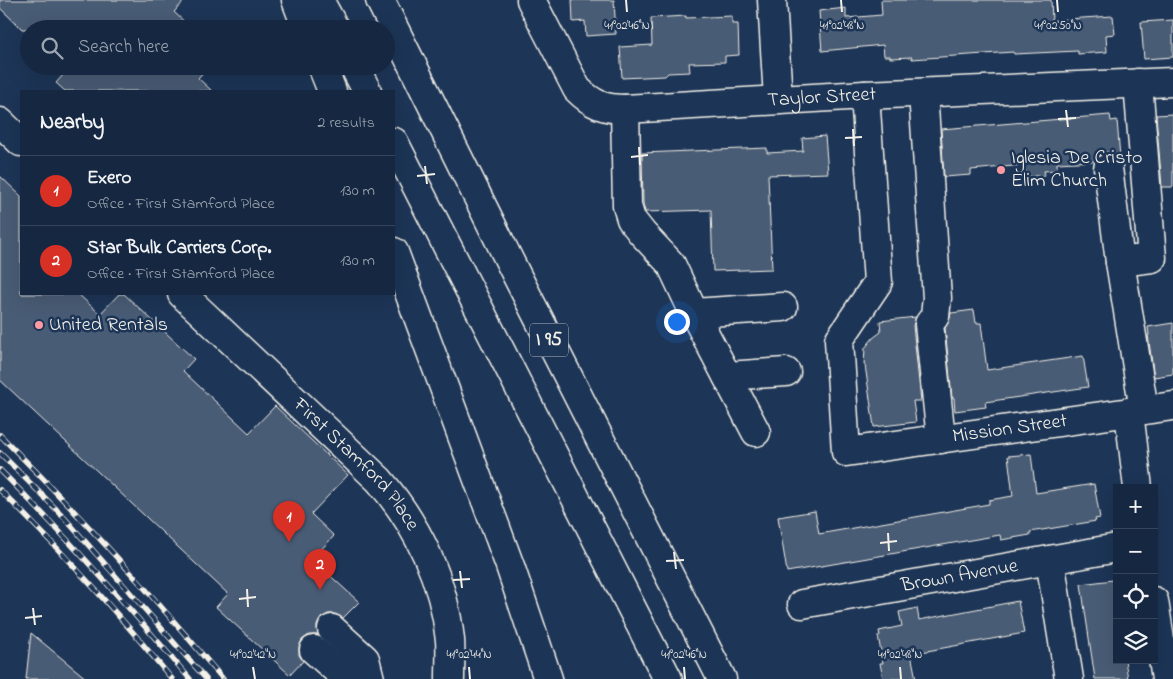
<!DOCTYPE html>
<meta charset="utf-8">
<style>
:root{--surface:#162841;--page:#23344c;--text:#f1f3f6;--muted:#9ea6b1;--line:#35445a;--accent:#d93025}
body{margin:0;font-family:"Indie Flower",sans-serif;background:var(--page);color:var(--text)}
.controls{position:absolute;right:15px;bottom:15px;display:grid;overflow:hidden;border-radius:0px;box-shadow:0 5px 20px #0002}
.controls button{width:45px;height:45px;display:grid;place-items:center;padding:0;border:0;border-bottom:1px solid var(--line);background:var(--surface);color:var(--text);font:25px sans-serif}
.you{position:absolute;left:676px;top:321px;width:18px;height:18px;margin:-12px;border:4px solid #fff;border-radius:50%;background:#1a73e8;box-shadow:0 0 0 8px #1a73e833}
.badge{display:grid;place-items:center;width:32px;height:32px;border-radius:50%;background:var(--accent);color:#fff;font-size:16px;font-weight:700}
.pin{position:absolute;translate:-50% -41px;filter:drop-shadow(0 1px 2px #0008)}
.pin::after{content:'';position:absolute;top:26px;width:18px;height:15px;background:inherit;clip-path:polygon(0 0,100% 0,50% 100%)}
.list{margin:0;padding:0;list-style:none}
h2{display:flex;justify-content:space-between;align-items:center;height:65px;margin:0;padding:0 20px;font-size:21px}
h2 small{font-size:16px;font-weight:400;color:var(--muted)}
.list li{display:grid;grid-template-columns:32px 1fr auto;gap:15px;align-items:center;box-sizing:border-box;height:70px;padding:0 20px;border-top:1px solid var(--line)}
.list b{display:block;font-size:19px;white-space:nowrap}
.list p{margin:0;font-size:16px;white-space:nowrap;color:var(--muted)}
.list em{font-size:16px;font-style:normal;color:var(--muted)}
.icon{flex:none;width:28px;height:28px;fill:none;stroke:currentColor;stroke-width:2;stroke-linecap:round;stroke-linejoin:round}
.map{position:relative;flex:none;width:1173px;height:679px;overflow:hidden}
.search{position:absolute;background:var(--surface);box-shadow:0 5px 20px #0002;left:20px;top:20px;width:375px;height:55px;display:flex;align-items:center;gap:12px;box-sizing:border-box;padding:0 18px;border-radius:28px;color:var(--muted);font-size:19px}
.panel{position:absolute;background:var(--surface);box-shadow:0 5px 20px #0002;left:20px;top:90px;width:375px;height:205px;border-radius:0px}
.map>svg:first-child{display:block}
</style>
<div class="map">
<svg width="1173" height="679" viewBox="0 0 1173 679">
<rect width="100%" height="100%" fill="#1d3557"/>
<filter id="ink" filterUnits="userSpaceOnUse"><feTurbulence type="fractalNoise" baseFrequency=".02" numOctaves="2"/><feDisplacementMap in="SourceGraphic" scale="10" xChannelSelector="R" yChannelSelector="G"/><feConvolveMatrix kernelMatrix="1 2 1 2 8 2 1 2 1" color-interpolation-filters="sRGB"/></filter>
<g filter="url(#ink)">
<path fill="#485b74" stroke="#f4f1e8" d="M0,0H185L174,12L192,29H22L0,8Z
M572,0H614L616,34L586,36L585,21L573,22Z
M881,0H1051L1052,20L1113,16L1115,34L1106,35L1107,52L1078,54V51L1014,54L1013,52L912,59V57L890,58V56H884L883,45L822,51L819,11L846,8V18L882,15Z
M686,16V18L732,16V24H738L739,55L725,56V62L689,63L690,72L668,73L665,76L622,78L620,47L652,45L651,18Z
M1173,20V57L1144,59L1141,22Z
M71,66H209L198,78L212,91H65L56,83Z
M1173,114V187H1162L1156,115Z
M1110,115L1111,121L1117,120L1120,158L1114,154L1107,152L1099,155L1095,161L1057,163V170L1044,171L1045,175L1027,177L1024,165L971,170V175L944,177L941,129Z
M825,136L828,173L768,175L772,269L713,271L711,210L645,212L643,203L642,153L767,148V153L803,151L802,138Z
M0,176L21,196V294H78L100,314L119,294H124L194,359L183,371L249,433L275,406L348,475L311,514L334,536L312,559L359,602L343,618L335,614H328L321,618L317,626L318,635H309L302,640L299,647V655L303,661L290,675L216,607L228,594L0,380Z
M974,310L976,323H981L987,370L1083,356L1088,387L985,402L986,407L955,411L954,398H952L945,328L950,318L951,313Z
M916,317L913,326L921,401H913L916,422L874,427L865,365H864L865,348L873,338L881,332L880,321Z
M1173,323V374L1154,377L1148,335H1149L1148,327Z
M1031,454L1036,493L1094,484L1100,518L1095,519L1096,521L1030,532V535L1001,540L1000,535L994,536L787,572L778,517L815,511L819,534L989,504V500L1013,496L1008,456Z
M1113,580L1117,604V660H1125L1128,679H1095L1081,584Z
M1018,601L1024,633L911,654L916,679H883L880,663H883L878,636H880L879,631L902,626L899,612L917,608L919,620Z
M31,633L87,679H26Z"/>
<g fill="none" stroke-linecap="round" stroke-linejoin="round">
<g stroke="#f4f1e8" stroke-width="31">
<g id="minor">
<path id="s1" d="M531,0L577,89C592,104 604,109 625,109L865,95L1173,82"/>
<path d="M772,0L778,99"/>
<path d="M923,93L937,298L935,316L929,324L941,439"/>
<path id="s2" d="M865,95L878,282L839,340L846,452L1173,406"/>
<path d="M625,109L627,206L631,219L642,233L671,264L694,313L756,432"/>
<path d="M0,122L21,142"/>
<path d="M1108,168L1120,262L1144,410"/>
<path d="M1120,262L1152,258L1138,83"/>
<path id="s3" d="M182,294L379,480C418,525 444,581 450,640C451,653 450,666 450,679"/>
<path d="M694,313L783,307"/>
<path d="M727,376L786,372"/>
<path d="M1129,412L1138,488"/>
<path d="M1050,560L1069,679"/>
<path d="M1154,601L1166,679"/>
<path id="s4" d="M802,604L1117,548"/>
<path d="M332,629L365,659L370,679"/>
<path d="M314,650L346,678L349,679"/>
</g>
</g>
<g stroke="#f4f1e8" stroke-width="31">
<path id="highway" d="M296,0L307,29
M319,0L335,29
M380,0L517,276L722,679
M322,66L332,91
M354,66L367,91
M394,142L668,679
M394,252L510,566L548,679"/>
</g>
<use href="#minor" stroke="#1d3557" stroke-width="28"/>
<use href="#highway" stroke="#1d3557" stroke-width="28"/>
<g stroke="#f4f1e8" stroke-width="5.5">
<path id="rail" d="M0,435C78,513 152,594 223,679
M0,453L62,515L206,679
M0,470C67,537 129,607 190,679
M0,490C61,550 118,613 172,679"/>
</g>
<use href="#rail" stroke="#1d3557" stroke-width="4" stroke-dasharray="11" stroke-linecap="butt"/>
</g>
</g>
<path fill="none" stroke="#f4f1e8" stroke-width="2" d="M626,0L627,12M841,0L842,12M1057,0L1058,12M1066,110L1068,127M1058,119L1076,118M853,129L854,146M845,138L862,137M639,147L640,165M631,157L648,155M425,166L427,184M417,176L435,174M888,533L889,551M880,543L897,541M674,552L676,569M666,561L684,560M460,571L462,588M453,580L470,579M247,589L248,607M239,599L256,597M33,608L35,625M25,618L42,616M253,667L255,679M469,667L470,679M684,667L685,679M900,667L901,679"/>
<g fill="#ff9aa2" stroke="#1d3557" stroke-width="2">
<circle cx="1001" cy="170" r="5"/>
<circle cx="39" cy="325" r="5"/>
</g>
<g text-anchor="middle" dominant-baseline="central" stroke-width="5" stroke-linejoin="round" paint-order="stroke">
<rect fill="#1d3557" stroke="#b4b9bc" stroke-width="1" x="530" y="323.5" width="38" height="33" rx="4"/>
<g font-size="19" font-weight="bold" fill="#f4f1e8">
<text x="549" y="340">I 95</text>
</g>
<g font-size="20" fill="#f4f1e8" stroke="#1d3557">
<text stroke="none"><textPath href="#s1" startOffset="351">Taylor Street</textPath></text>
<text stroke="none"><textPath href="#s2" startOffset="535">Mission Street</textPath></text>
<text stroke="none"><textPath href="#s3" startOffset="244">First Stamford Place</textPath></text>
<text stroke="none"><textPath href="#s4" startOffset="160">Brown Avenue</textPath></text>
</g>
<g font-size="20" fill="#f4f1e8" stroke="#1d3557" text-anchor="start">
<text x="1011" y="158">Iglesia De Cristo<tspan x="1011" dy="23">Elim Church</tspan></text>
<text x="49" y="325">United Rentals</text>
</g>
</g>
<g font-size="12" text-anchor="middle" fill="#f4f1e8" stroke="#1d3557" stroke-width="5" stroke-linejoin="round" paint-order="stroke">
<text x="627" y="29">41°02'46"N</text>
<text x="842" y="29">41°02'48"N</text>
<text x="1058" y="29">41°02'50"N</text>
<text x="253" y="658">41°02'42"N</text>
<text x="469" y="658">41°02'44"N</text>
<text x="684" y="658">41°02'46"N</text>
<text x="900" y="658">41°02'48"N</text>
</g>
</svg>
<div class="controls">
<button>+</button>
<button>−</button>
<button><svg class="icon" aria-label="locate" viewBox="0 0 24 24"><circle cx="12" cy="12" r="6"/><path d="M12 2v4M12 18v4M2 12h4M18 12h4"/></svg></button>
<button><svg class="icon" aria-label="layers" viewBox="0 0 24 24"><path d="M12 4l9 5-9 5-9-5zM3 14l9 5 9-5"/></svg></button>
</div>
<div class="you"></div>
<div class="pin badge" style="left:289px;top:542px">1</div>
<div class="pin badge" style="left:320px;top:590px">2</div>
<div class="search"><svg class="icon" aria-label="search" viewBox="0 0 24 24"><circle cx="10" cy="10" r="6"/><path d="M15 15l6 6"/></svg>Search here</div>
<section class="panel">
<h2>Nearby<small>2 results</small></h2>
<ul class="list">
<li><span class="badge">1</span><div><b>Exero</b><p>Office · First Stamford Place</p></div><em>130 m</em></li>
<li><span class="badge">2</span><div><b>Star Bulk Carriers Corp.</b><p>Office · First Stamford Place</p></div><em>130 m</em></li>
</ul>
</section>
</div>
